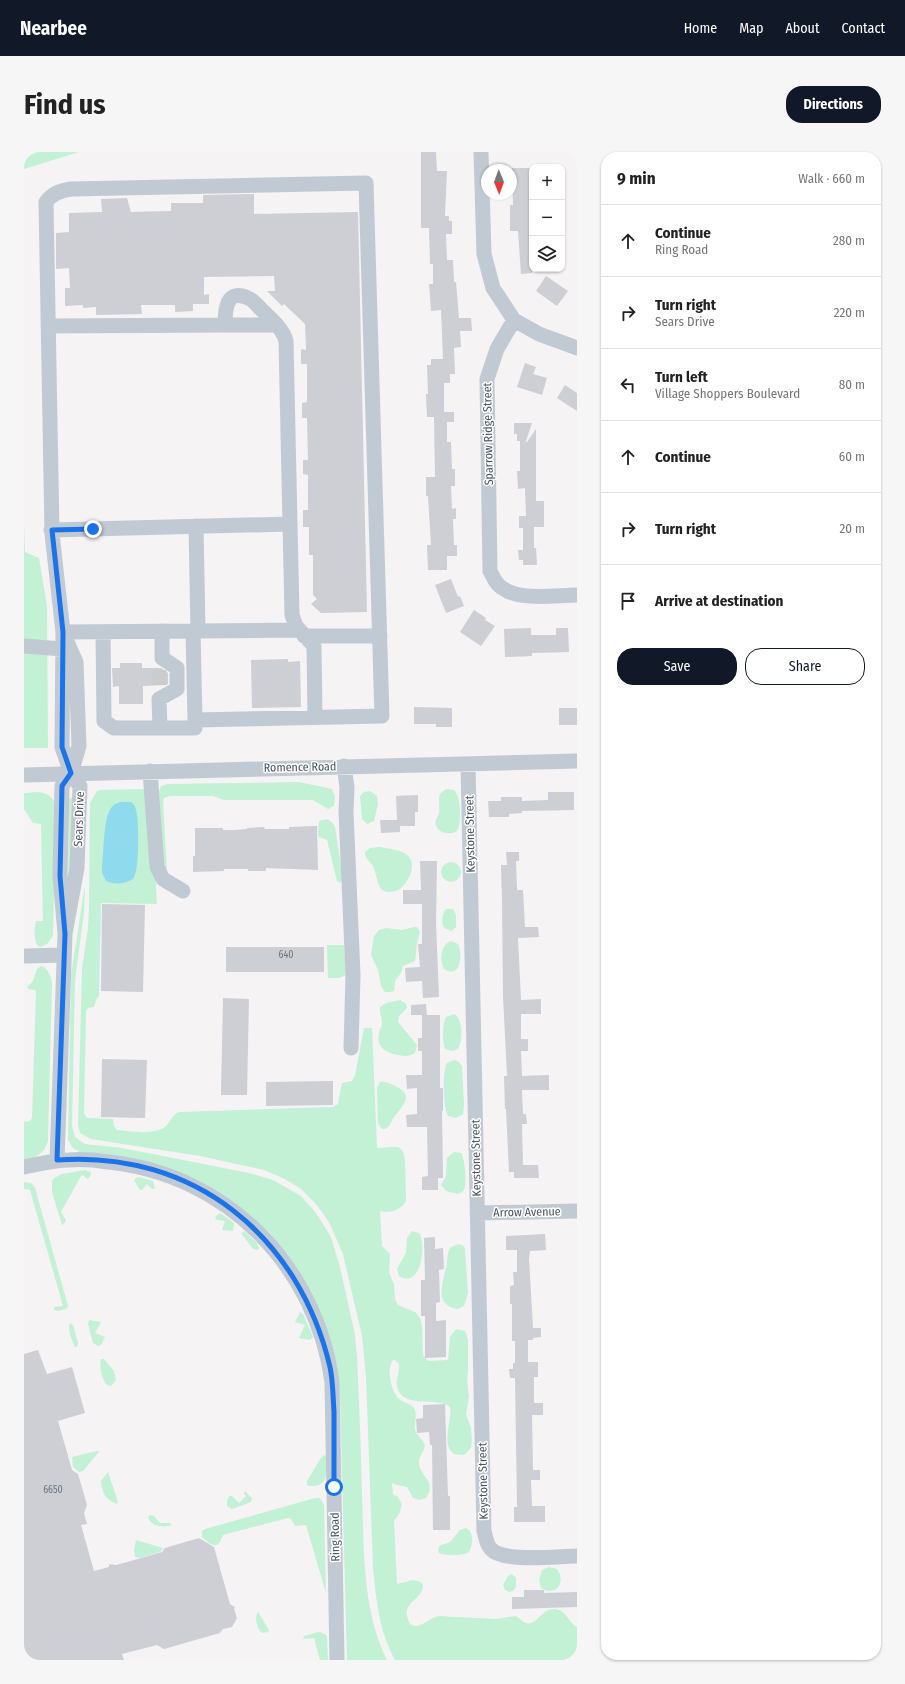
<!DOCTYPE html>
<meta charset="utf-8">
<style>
:root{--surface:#fff;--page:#f6f6f6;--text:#222;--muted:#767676;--line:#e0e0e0;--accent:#111827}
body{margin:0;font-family:"Fira Sans Condensed",sans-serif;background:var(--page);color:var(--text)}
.controls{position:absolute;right:12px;top:12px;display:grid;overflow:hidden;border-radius:8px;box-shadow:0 1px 3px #0004}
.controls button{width:36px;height:36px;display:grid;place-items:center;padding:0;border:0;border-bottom:1px solid var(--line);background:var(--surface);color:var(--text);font:20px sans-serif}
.compass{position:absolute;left:457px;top:12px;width:36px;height:36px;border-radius:50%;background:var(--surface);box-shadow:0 1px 3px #0004;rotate:179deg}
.stop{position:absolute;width:12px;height:12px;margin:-9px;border:3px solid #1a73e8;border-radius:50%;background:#fff}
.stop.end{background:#1a73e8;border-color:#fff;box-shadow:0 1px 4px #0008}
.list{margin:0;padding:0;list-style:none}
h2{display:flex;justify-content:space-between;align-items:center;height:52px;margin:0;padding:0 16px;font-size:17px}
h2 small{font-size:13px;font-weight:400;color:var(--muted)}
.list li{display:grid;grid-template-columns:26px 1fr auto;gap:12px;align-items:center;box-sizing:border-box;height:72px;padding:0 16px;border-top:1px solid var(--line)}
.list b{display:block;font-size:15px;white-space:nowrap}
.list p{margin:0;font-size:13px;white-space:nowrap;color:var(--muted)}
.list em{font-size:13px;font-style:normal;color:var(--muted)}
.actions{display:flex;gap:8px;padding:12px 16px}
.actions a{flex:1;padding:9px 0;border:1px solid var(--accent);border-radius:16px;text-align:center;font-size:14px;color:var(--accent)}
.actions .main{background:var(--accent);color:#fff}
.icon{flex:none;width:22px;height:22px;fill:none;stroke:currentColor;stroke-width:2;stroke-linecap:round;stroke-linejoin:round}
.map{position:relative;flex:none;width:553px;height:1508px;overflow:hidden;border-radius:16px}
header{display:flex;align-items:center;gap:24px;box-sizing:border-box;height:56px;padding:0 20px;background:var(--accent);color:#fff}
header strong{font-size:19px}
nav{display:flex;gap:22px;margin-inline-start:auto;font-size:14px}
.intro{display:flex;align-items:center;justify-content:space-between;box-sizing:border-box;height:96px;padding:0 24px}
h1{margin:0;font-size:28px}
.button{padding:10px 18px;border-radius:16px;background:var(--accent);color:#fff;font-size:14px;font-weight:700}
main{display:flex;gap:24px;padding:0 24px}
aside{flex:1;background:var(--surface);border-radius:16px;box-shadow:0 1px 3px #0004}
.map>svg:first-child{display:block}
</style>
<header>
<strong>Nearbee</strong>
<nav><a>Home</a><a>Map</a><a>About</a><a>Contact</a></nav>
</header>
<div class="intro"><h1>Find us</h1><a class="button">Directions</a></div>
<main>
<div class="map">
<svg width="553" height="1508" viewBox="0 0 553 1508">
<rect width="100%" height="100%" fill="#f5f3f3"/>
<path fill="#c3f1d5" d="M0,0H55L0,17Z
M0,372L1,400L15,406L23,454L24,596H0Z
M275,630L308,637L311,645L310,654L304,657L289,648H200L189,644H146L140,646L139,650L143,720L140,723L135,640L137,634L144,632Z
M118,637L120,638L127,648L133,752L77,751L75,844L72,848L70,855L64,856L62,859L60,962L63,966L89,967L90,974L93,978C106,979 131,984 142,974C147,969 148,963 155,960L309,955L314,952L318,931L328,929L331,923L340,876H348L353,996C366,997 379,988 381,1008L382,1049C377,1058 366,1062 356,1059L358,1094L366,1102L365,1120L370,1133L371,1147L374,1153L391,1160L396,1166L398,1174L399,1203L404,1209L424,1208L426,1185L432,1177L441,1179L444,1188V1217L443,1229L445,1245L442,1262L447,1276L448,1288L447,1296L440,1303L430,1302C416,1292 429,1267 426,1255C414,1244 377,1258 373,1234C372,1226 376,1220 375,1212L371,1208H369C362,1217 367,1239 374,1246C379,1251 386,1251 390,1256C394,1263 390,1271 391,1278C393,1284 399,1287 401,1294C400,1300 394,1305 395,1312C397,1326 413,1329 402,1346L395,1348L389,1346L383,1335L373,1333L368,1331L369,1342L374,1345L378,1352L376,1360L370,1369L373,1432L389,1428L397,1430L399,1433C399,1449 374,1450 386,1472C396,1479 405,1465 415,1464L472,1467L491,1464C496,1465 498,1470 502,1471C513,1475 519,1452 535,1458C543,1461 545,1471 553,1475V1508H371C355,1479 352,1447 349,1415L342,1225L338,1184L319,1102L305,1070L292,1052L277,1037L259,1026L240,1018L176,1004L67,987L56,981L54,973L58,817L64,776L65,754L66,651L73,639L76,638Z
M422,637L430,638C437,645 438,670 433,679C427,683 414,682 412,673C410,669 414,665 415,661C416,655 414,648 416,642Z
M346,639L353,644L354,652L350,669L343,672L338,667L336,644L340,640Z
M14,640C24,641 30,645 32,656L29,784L23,792L16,795L13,793C10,787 10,775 12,769H19L17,672L9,671L0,657V641Z
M48,645L49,646L47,727L44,728L45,647Z
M303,667L308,670L311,675L319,726L316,731L313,729L303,688L295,685L294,683L295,669Z
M355,695C372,698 395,699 386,723C383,730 380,734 374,738C352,746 355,728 349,714C346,709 341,707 341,700L346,696Z
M417 720a10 10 0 1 1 20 0a10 10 0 1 1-20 0Z
M61,733L60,760L51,829L48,974L51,985L61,992L98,996L225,1021L249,1028L277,1044L292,1061L307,1085L316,1115L331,1183L333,1204C335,1250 337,1295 338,1341C340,1396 338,1458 363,1508H323L316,1244L312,1215L303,1178L208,1051L59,1002L49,996L44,988L47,823Z
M423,757H429L432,763V775L428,779L422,777C416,773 418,764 421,758Z
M390,775H393L396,780L393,791L391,809L379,814L377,821L371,829L370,839L367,840H361L357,834L354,818L347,803L350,784L355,778L362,776L378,778Z
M427,789L434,792C439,802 437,828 420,817C415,808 417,792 427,789Z
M303,793H320L322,823L315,826H304Z
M17,814C24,816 27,824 28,832L24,988C21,1002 12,1005 0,1009V970L6,969L8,966L12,840L11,838L4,837L3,835L9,829L13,817Z
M376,848L382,852L383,856L375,864L374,870L393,893L391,901C385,905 379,904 373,903C362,900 352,896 355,882C355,878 358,875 358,870C358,865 355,860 356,855L362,851Z
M430,862C439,867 439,888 434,897L428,899L421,897C418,889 418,873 422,865Z
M431,908L434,909L438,914L440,953L439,962L432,966L424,964C419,956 418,920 423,911Z
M356,930C361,929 366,931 371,934C392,943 378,954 370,965C366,970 366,978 358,977L354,971L353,936Z
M430,1000L437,1001C441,1007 443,1031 440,1038C438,1040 437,1040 434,1042L422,1039L417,1033L422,1024L423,1006Z
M61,1018L67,1020L66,1025L63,1027L59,1023L57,1024L37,1060L42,1068L41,1071L38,1073L28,1040V1029L30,1026L38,1022Z
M114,1025L129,1029L131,1037H128L123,1032L118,1038H116L110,1028Z
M0,1030L7,1031L11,1036L44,1154L42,1157L34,1159L30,1158V1155L39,1154L6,1038L0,1037Z
M196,1061L210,1071L209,1079L198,1078L201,1069L193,1068L191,1065Z
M220,1079L233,1091L235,1096L234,1098L229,1097L217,1081Z
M388,1079L395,1081C403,1092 397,1138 375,1124L373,1117L382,1101L383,1086Z
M434,1092L440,1094L441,1098L444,1141L440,1154L434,1157C412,1153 417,1137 421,1120C423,1114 423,1107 424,1101L426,1096Z
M276,1160L279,1162L289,1185L286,1188L275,1186L281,1173L271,1170Z
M65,1168L77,1170L71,1181L81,1185L77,1193L74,1194L69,1191L64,1172Z
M46,1171L49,1173L54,1191L53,1195H51C48,1189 43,1177 46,1171Z
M77,1207H80L90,1219L92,1228L87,1234L83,1233C78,1228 75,1214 77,1207Z
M73,1299H75L74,1301L59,1319L55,1320L49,1315L48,1305Z
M300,1303L302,1304C303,1319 306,1335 285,1334L283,1333V1329L297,1306Z
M84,1320L94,1350L93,1352C82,1348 78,1341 77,1329Z
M221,1339L228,1346L227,1350L208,1357L203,1354V1349L205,1344H208L215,1351L222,1344L220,1342Z
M291,1346H296L300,1353L302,1441L282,1373L271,1374L267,1367L264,1366L199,1383C198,1385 197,1388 196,1390C192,1398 182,1389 178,1385V1379L181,1377Z
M126,1363L130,1364L136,1371H146L148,1373C140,1376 127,1375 124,1365Z
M442,1376C450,1380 449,1393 445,1400C438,1404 422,1404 415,1401L414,1399L415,1394L426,1390L436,1378Z
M112,1388L139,1396L136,1400L116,1406L111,1405L110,1399Z
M525,1415L533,1417C543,1431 531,1445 517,1436L515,1428L518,1418Z
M488,1422L492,1426V1434L489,1439L485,1440L481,1438L479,1433L484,1424Z
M234,1460L245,1478L244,1480L238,1481C233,1477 230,1465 234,1460Z
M294,1480L299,1481L303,1484L304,1508H296L290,1486L279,1487L280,1484Z"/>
<path fill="#90daee" d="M97,650H107C110,652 111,654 112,658C115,669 116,718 109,727C101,732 91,733 82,729L78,721V715C80,700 79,668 87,656C90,652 93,651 97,650Z"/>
<path fill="#cdcfd5" d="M397,0H412L413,19H423L421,64H425V69H428V82H422L423,108H429L430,130H432L435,166H447L448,179H436L437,195L430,196L431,222H426V231H420V260H430V270H423V290H427L428,317H431V334H427L428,357L432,356V367H429L430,393H433V404H423V418H404L403,393H407L404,344H402V325H411L410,265H403L402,242H404L403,213H407V207H419L417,158L407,159L405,132H409V112H406L405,76H397Z
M488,16H506L508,53V121L497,122L494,79H486V53H489Z
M230,42V62L334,60L343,460L297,461L287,452L293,447L289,443V403H285V375H279V358H284V323L279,322V308H284L283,266H278V251L283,250V212H277V197L282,198L281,172L260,152L258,154L243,139H251L250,124L180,125V143L185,142V152H169V159L151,160V153H117L118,162L72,163V155L59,156V153L41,154V136H46L45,116L32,117V81L45,80V61L78,60L77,47L103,46L107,60L147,59V51H179V43Z
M522,124L544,139L533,154L512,139Z
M501,211L512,215L509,222L523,226L518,243L493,235Z
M541,233L553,241V259L533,246Z
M490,271H508L502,289H501L503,290L512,277V349H520V375H510V396H512L513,413H499V408H495L494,398H499V376H495V364H502L501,336L494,337L493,319H496V289H493V282H490Z
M427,427L434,445L436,444L440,454L422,461L411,433Z
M450,458L462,466L461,468L471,474L457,494L436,480Z
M507,476V483H532V476H544L545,500L508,501V504L481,505L480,477Z
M264,507V510L276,509L277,555L228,556L227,508Z
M96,511H118V516H137L144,521V532L141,533L119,534V552H95V534L89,535L88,516H96Z
M390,555L428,556V575H412V572H390Z
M535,556H553V573H535Z
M524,640H550V658L498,659V661L485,662V665H465L464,649H477V645H498V649L524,648Z
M394,643V660H391V674H376V680L357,681L356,668H373L372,644Z
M293,674L294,718L242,716V719H224V717H200V719L169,720V704H171V676H199V678H211L223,677V676L240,675L241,677H265V675Z
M482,700H495V709H492L493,738H499L501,775H514L515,785L494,786L497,848L517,847V862H497V887H504V899H497L498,924L525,923V938H498L499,962H502L503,972H498L499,1013H514L515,1026H490V1020H485L482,957H481L480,924H483L479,844L478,748L477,713H483Z
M396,709H413L412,771L415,845L399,846L398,829L382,830L381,816L396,815L394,792H398V752H379V738H397Z
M78,752L121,753L119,840L77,839Z
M202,795H300V820H202Z
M199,846L225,847L223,943H197Z
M402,852L403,863H416V936H419V959H418L419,1026H414V1038H398V1025L404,1024L403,975H383L382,963L393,962V936L383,937L382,923H398V899H394V886H398V863H387V853Z
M78,907L123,908L121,966L77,965Z
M309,929V953L242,954V930Z
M521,1082L522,1098L506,1099L505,1107L509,1176H517V1185L509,1186V1188H504V1210H514V1225H510V1251H519V1263H508L509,1318H516V1328H507L508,1354H521V1370H490V1355H493L491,1226H486L485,1217H489V1211H491V1189H488V1152H486V1134L490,1133L489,1120H493V1098H482V1084Z
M411,1085V1097L419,1096L420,1117L415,1118L416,1150L412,1151V1169L422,1168V1205L401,1206V1164H397V1128H401L400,1086Z
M14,1198L23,1222L48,1215L61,1261L34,1269L48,1318L54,1322L63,1353L60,1361L63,1372L57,1373L70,1419L85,1415V1412L92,1413L107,1409L138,1400L141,1396L175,1386L190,1395L206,1452L211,1455L210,1457L213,1466L208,1475L199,1477L196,1481L140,1497L133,1493L98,1502L100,1508H0V1202Z
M421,1252L424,1344H426V1378H409L408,1293H406L405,1280L393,1281L392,1267L399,1266V1253Z
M500,1438H520V1441L553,1440V1455L488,1457V1445H500Z"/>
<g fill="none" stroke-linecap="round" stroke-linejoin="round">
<path stroke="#caccce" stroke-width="15" stroke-dasharray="15 8" stroke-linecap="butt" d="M135,533V516"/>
<path stroke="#c1cad2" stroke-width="15" d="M457,0L460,102L469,136L490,168L515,182L553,196
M490,168L473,197L463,227L466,419C468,423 470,427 472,430C487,451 530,443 553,443
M201,173H253
M24,174L201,173C201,158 202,136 224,146C230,148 235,156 240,160C249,169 259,177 262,189L268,463L272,474L290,494L291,565
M172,374L174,479
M27,378L266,372
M169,479L275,478
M39,480L169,479L171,568L358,564L342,31L47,37C36,39 29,41 22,50L28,382L39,480L38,595L47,621L56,634L53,716L41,782
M79,480L80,569L90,576H171V568
M280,484H356
M0,494L38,497
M136,575L135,547L153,537V516L138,506V479
M444,612L460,1379C462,1385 462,1392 467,1397C479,1411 534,1404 553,1404
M320,614L323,635L322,660L329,823L327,896
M126,619L133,715L139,727L159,739
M0,623L553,609
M2,804L40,803
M33,1009L41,782L36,724L38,634L47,621L55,594L52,510L40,483
M0,1015C15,1012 30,1008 45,1008C58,1007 71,1008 84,1010C202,1022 292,1113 308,1230L313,1508
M454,1061L553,1059"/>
</g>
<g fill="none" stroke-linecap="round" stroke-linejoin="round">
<path stroke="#1a73e8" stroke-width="5" d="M69,377L28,378L39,480L38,595L47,621L38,634L36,724L41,782L33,1008C170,998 275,1084 306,1215C309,1229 309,1245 310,1260C310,1285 310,1310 310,1335"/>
</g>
<g text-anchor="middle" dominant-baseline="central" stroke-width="3" stroke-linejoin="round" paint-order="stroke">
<g font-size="10" fill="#6b747e">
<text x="262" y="803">640</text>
<text x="29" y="1338">6650</text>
</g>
<g font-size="12" fill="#4a5661" stroke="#fff">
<text transform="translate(464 282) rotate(-91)">Sparrow Ridge Street</text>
<text transform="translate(276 615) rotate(-1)">Romence Road</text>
<text transform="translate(55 667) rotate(-88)">Sears Drive</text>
<text transform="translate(446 682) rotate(-91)">Keystone Street</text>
<text transform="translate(452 1006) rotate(-91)">Keystone Street</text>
<text transform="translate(503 1060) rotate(-1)">Arrow Avenue</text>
<text transform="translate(459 1329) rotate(-91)">Keystone Street</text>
<text transform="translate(311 1385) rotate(-91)">Ring Road</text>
</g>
</g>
</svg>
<div class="controls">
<button>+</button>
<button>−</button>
<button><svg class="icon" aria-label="layers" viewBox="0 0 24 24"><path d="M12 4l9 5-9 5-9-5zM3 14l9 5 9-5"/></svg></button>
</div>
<svg class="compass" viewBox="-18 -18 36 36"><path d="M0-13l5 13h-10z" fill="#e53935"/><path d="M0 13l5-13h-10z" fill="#767676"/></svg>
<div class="stop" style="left:310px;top:1335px"></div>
<div class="stop end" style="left:69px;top:377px"></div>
</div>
<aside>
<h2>9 min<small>Walk · 660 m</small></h2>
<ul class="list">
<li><svg class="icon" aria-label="ahead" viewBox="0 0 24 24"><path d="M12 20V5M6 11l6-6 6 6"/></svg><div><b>Continue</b><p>Ring Road</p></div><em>280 m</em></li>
<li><svg class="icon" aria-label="right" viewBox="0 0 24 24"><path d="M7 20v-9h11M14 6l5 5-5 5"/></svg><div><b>Turn right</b><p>Sears Drive</p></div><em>220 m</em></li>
<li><svg class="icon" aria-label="left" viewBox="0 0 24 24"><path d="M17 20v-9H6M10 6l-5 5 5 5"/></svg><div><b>Turn left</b><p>Village Shoppers Boulevard</p></div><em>80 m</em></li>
<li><svg class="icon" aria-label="ahead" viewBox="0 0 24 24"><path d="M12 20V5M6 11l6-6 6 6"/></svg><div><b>Continue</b></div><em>60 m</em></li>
<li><svg class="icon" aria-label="right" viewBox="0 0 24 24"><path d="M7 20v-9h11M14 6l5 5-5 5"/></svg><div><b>Turn right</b></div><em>20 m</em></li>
<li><svg class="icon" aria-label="arrive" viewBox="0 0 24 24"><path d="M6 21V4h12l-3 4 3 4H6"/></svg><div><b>Arrive at destination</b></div></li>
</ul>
<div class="actions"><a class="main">Save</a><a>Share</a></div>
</aside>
</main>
